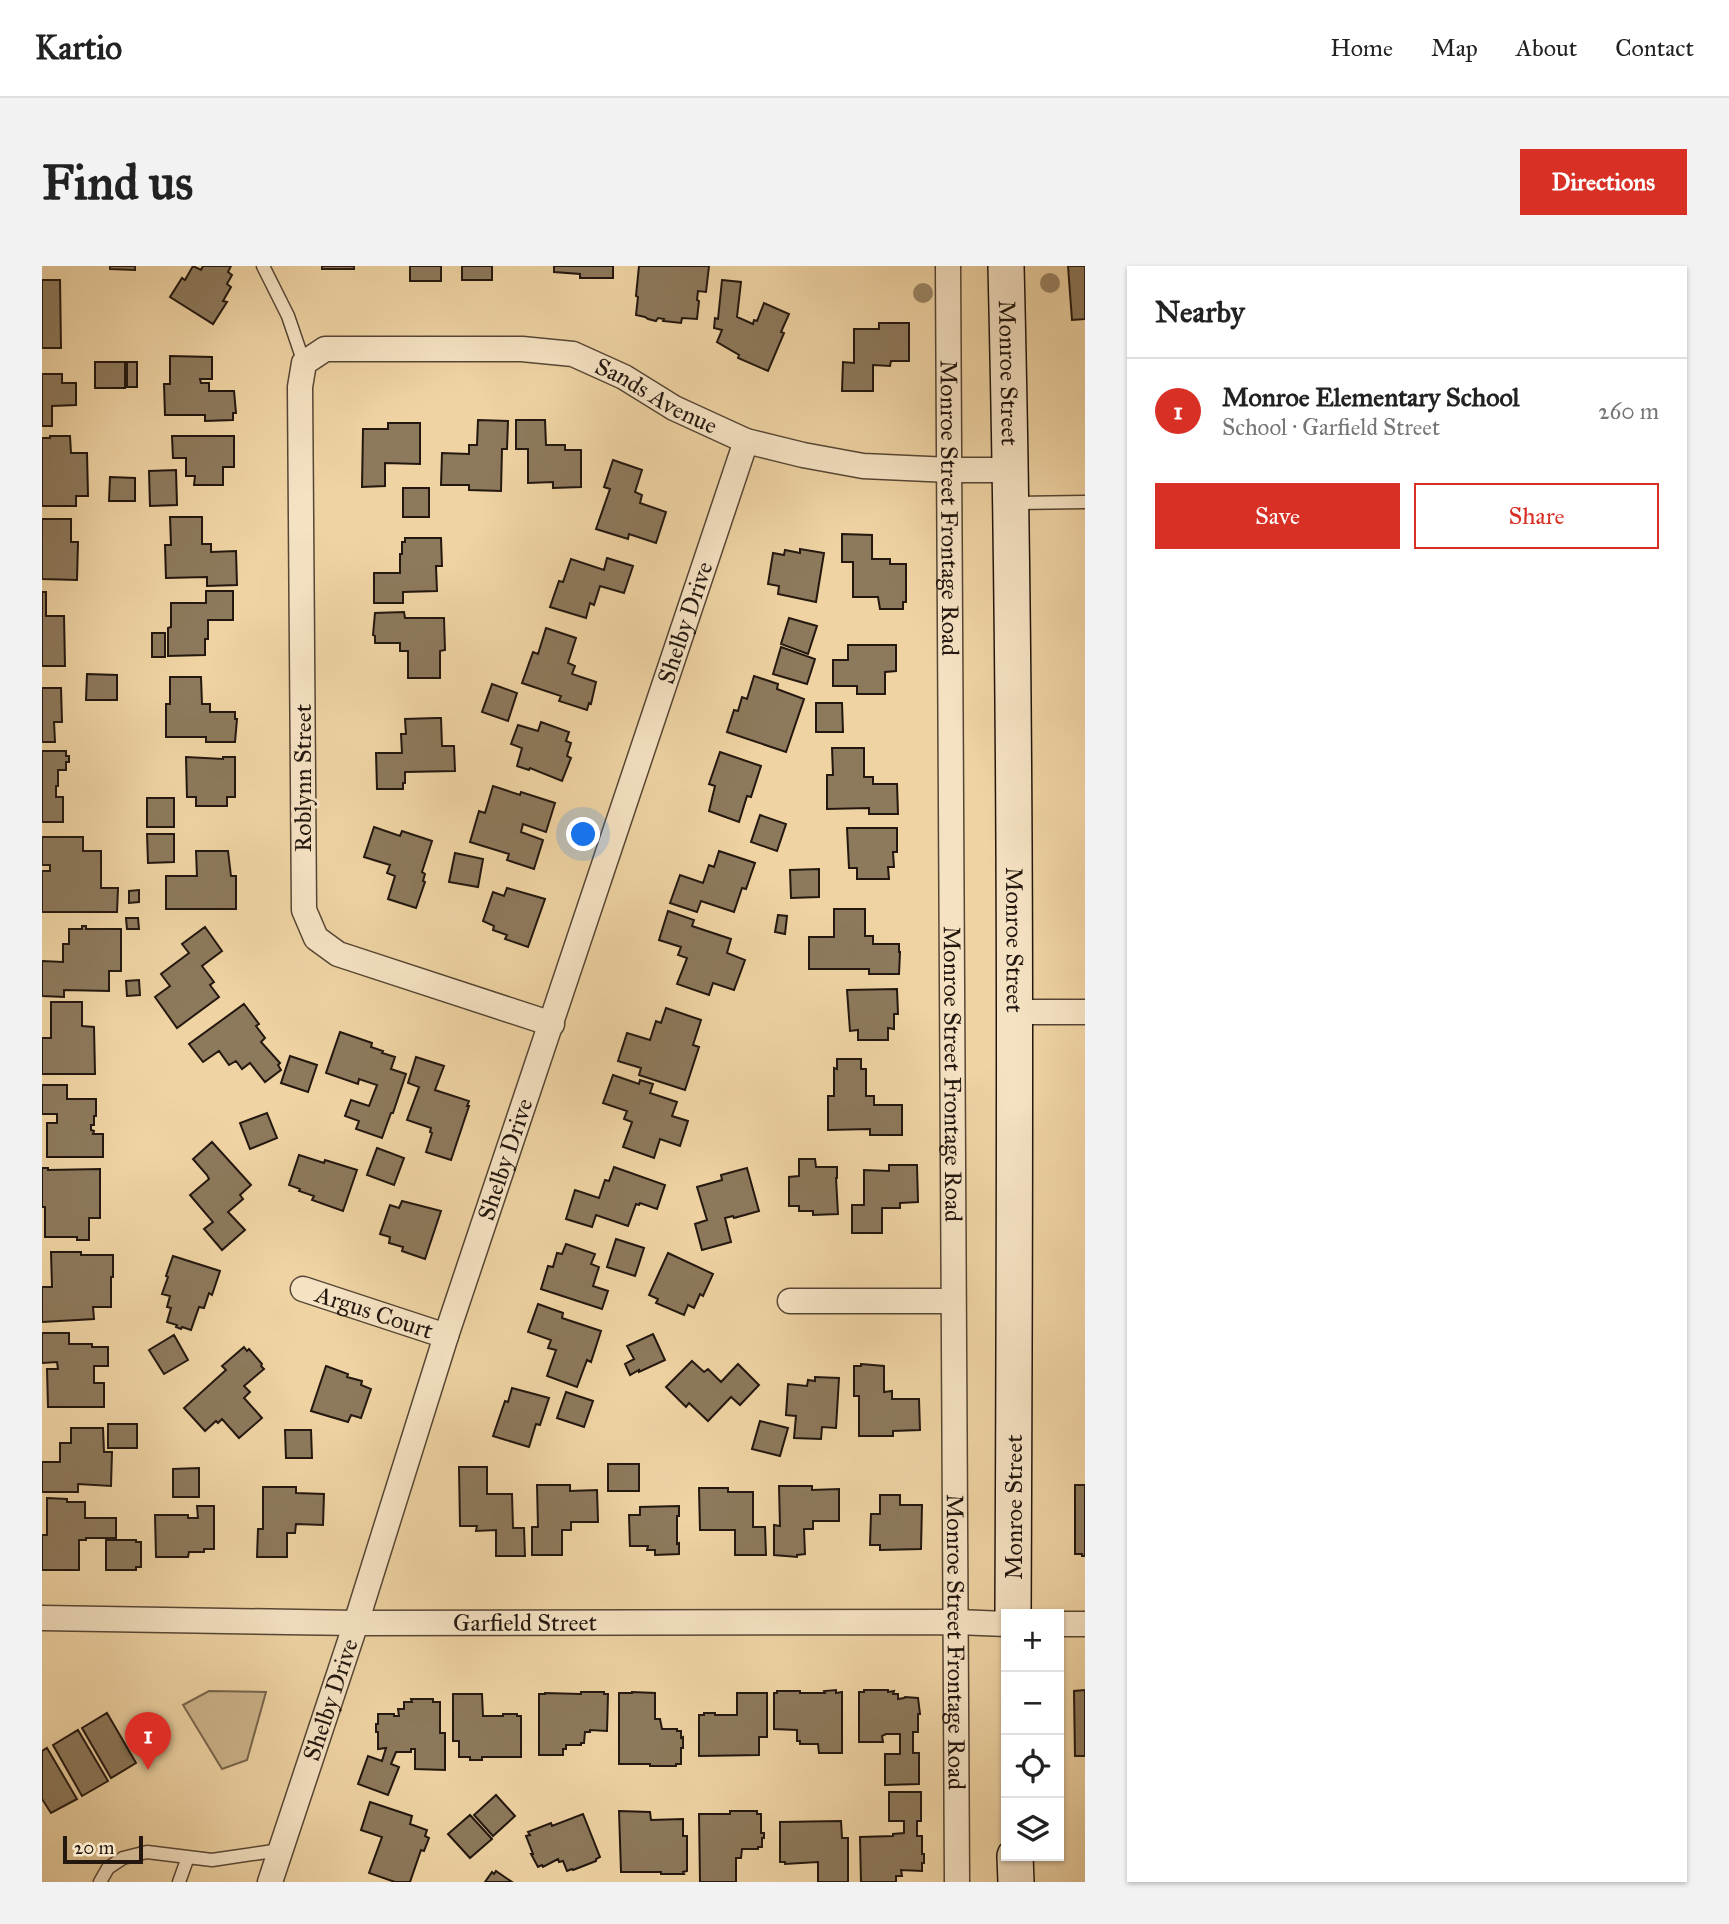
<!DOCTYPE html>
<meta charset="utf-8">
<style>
:root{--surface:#fff;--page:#f2f2f2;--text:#222;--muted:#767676;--line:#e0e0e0;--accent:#d93025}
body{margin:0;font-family:"IM FELL Great Primer",serif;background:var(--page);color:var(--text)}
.controls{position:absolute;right:21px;bottom:21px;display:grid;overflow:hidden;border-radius:0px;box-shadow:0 2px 5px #0004}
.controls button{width:63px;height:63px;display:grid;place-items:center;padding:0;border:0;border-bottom:2px solid var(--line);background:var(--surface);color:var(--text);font:35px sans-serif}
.scale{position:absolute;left:21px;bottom:18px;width:80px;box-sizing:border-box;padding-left:7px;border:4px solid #23170f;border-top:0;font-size:19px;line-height:24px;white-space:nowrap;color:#23170f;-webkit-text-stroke:5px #f5e2c3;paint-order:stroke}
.you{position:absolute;left:542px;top:569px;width:24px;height:24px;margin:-18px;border:5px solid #fff;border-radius:50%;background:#1a73e8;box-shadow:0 0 0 10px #1a73e833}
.badge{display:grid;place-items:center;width:46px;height:46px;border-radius:50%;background:var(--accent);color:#fff;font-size:23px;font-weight:700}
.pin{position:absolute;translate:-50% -58px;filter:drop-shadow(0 2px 4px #0008)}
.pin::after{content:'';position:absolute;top:37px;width:24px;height:21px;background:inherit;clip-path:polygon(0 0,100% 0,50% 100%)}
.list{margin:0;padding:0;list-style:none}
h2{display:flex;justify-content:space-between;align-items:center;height:91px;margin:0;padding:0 28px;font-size:30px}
h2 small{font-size:23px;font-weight:400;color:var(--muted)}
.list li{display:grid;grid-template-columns:46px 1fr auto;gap:21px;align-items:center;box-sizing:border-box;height:105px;padding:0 28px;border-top:2px solid var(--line)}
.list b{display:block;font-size:26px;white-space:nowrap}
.list p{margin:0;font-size:23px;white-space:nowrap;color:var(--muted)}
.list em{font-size:23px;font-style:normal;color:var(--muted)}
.actions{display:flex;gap:14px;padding:21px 28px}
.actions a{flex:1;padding:16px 0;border:2px solid var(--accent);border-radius:0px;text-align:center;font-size:24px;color:var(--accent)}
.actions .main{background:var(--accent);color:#fff}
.icon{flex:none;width:38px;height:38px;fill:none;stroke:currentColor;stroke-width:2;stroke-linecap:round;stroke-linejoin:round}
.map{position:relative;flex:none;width:1043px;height:1616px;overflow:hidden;border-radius:0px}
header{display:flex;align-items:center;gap:42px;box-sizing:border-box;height:98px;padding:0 35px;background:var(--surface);border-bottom:2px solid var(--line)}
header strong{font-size:33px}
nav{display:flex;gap:38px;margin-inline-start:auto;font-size:24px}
.intro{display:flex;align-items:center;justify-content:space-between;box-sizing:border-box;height:168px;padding:0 42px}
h1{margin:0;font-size:49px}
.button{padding:18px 32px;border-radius:0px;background:var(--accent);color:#fff;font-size:24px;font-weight:700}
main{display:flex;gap:42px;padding:0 42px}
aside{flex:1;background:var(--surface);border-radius:0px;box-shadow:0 2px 5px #0004}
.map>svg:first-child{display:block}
</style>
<header>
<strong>Kartio</strong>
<nav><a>Home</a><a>Map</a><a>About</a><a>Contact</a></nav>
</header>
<div class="intro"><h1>Find us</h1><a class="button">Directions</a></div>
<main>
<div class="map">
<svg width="1043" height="1616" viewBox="0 0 1043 1616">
<rect width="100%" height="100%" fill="#efd3a3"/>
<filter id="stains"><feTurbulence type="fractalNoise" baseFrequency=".00286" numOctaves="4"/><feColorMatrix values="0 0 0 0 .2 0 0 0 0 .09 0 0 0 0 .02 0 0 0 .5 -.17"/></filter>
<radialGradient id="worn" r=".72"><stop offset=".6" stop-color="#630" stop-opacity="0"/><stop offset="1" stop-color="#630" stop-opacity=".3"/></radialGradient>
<path fill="#ccb38a" stroke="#78654c" stroke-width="2" d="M167,1425L224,1426L205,1494L180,1503L141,1439Z"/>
<path fill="#8d795c" stroke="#23170f" stroke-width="2" d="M68,0H93V4L68,3Z
M151,0L159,4L161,0H189L186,6L190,9L185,18L189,21L181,35L185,36L171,58L128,31L140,12L143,14Z
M280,0H312V3H280Z
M368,0H399V15H368Z
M420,0H450V14H420Z
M512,0H571V12H538V8L512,6Z
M597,0H667L664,26L656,25L655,34L657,35L655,53L640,52L639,57L621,55L622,53L616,52L614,55L606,53L603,51L594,49L596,31L594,30Z
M1026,0H1043V53L1030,54Z
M0,14H18L19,82H0Z
M680,14L699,16L695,51L711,58L712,54L715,55L722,37L747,48L739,66L742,67L726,105L696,92L697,89L675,76L680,64L672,62L673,52L676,53Z
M837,57H867V95H849L848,100L831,99V125H800L801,96L812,97V63H837Z
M128,90L170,91V113H158L159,117H167V125H192L194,147H191V154L163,155V149H123L122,118H128Z
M53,96H83V122H53Z
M85,96H95V121H85Z
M0,108H20V117H34V139L10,140V160H0Z
M436,154L466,155L465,183H460L459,225L427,224V219H399L400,187L427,188V179H435Z
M474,154H503L504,179H523V184H539V221L511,222V216L486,217V183H474Z
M346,157H378V198L343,197V220L320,221L321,163H346Z
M8,170H28L29,187H45L46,230H34V240H0V172H8Z
M130,170H192V201H181V219H152L153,210H144V192H131Z
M571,194L600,204L593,226L600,229L598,237L624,246L614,277L587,268L586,273L554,263L568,223L562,221Z
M134,204L135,239L108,240L107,205Z
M68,211L93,212V235H67Z
M361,222H387V251H361Z
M128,251H160V278H169V286L194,285L195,319L165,320V311L124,312L123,279H129Z
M0,253H29V276H36L35,314L0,313Z
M800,268L830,269V293H848V298H864V336H861V343H838L836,331H811V296H800Z
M363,272H399L400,300H394L395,325L361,326V337H332V307H358V288H360V276H363Z
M758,283L782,287L774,336L736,328L737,320L726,318L731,287L742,289L743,284L758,287Z
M565,292L591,300L582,327L558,320L552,339L548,337L544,352L508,341L517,315L521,316L529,293L562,304Z
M164,325H191V354H166V373H163V389L126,390V362L129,361V337H164Z
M0,326H4V350H22L23,400H0Z
M362,346L363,352H402L403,384L398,385V412H366V385H358V377H333V370L331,369L333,347Z
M747,352L775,360L766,388L739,378Z
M504,362L534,372L526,397L533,400L530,408L554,416L549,438L547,437L545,444L517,435L519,430L480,417L491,386L496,388Z
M110,367H123V391H110Z
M806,379H854V405L843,406V428H815V420H791V394H806Z
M739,381L773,393L765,418L731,408Z
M45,408L75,409V434H44Z
M712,410L736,418L735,423L762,433L744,486L685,466L692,444L696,445L700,431L705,433Z
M128,411H159L160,438H168V446H193V453H195L193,476H164V471H124V438H128Z
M450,418L475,427L466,455L440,446Z
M0,422H19L20,456H12L13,476H0Z
M774,437H800L801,466H774Z
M394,452H399L400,480H412L413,505L363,506V517H361V523H335L334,487H360L359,468H364L363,453Z
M499,456L527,466L524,475L529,477L525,490L529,492L520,515L488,502L487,504L475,500L480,482L469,478L476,459L496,465Z
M790,482H822V511H831V518H855L856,548H827V542L785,543V509H791Z
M0,485H24V490H27V496H24V504H16V520H14V531H21V556H0Z
M678,486L719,500L709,531L705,530L697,556L667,545L673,520L667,518Z
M144,491L181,493V491H193V531H185V540H154V531H145Z
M451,520L478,529L479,526L513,537L504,566L481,558L479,566L501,574L492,603L465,594L467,588L428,576L437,545L443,547Z
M105,532H132V561H105Z
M718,549L744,558L735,585L709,576Z
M332,561L358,570L360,565L390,575L380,606L383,608L381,615L383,616L374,642L346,633L353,610L345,607L348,599L322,591Z
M805,562H855V586H851L852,601H846L847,613H815V602H807Z
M105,568H132V596L106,597Z
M0,571H41V585H59V622H76L75,646H0V605H8V599H0Z
M154,585H186L189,610H194V643H124V610H155Z
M677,585L713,597L704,623L700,622L692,646L659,635L655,646L628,637L638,609L661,617L667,599L672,601Z
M413,587L441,593L436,621L407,616Z
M777,603V631L749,632L748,604Z
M465,622L503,633L486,681L463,673L465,669L451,664L452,660L441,655L451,626L462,630Z
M97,624V636L87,637V625Z
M792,643H823V670H831V678H857V686H858L857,708H827V703H767V671H792Z
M626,645L652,654L650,660L689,673L685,687L703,694L692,724L671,717L667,729L635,718L645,692L636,689L639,681L617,674Z
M736,649L745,650L743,668L733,666Z
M84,652H96L97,663H85Z
M40,660H44V663H79V705H67V725L22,724V731L0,730V695L21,696V678H27V663H40Z
M163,661L180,685L160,700L172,716L168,719L177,731L135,762L113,731L128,720L119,708L147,687L140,678Z
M97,714L98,729L85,730L84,715Z
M855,723L856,748H852V763L846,762V774H816V764L808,765L805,724Z
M9,736H40V760L52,761L53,808H0V772H9Z
M202,738L217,758L214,760L223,772L219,776L238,797L236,799L239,804L223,816L208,797L200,803L194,795L187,799L177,785L161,796L147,778Z
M624,742L659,754L651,779L657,781L643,824L597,809L599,802L576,795L585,767L608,774L614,755L619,757Z
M298,766L330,777L329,781L341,785L340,787L353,791L349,803L364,808L351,847H349L340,872L314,863L317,855L303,850L309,834L327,840L335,819L317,813L316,818L284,807Z
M248,790L275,799L266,826L239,817Z
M374,791L402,800L393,824L427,835L425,840H427L409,894L384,886L390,867L388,866L389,862L365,854L377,821L366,817Z
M795,793H819V803H824V830H832V839H860V869H828V863L786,864V830H792V802L795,803Z
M571,809L597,818L598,814L611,818L608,827L635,836L630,850L646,855L638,880L618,873L612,892L581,881L590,856L582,853L585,845L561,837Z
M0,819H25V833H54V850H52V859H49V864L52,865L51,868H61V891H5V857H15V848H0Z
M225,847L235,872L208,883L198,857Z
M170,876L209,919L198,929L201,933L186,946L203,964L180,984L162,963L171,956L148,929L167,913L165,909L151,893Z
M335,882L362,892L352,919L325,909Z
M257,889L282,897L283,894L315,904L301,945L270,934L272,930L257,925L258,923L247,919Z
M757,893H773L774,901H795V912H794L796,948L771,949V945H757V940H747V911L757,910Z
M847,899H875L876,936L858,937V942H840V967H810V939H822V904L847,905Z
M572,901L623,919L615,943L598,937L597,939L594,938L586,960L554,949L550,961L524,953L533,924L557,932L563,914L567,915Z
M0,902H6V904L58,903V952H47V974H35V971H3V941H0Z
M705,902L717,945L692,952L691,950L683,952L689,976L660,984L653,958L665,954L655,921L680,914L679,909Z
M360,935L399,945L383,993L360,985L361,981L347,977L348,971L338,968L348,939L357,942Z
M574,973L602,982L593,1010L565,1001Z
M524,978L553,988L549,998L557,1001L551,1020L566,1025L560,1043L499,1023L506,1000L511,1001L515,987L520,988Z
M9,986H39V989H71V1011H69V1041H51L52,1053L0,1056V1021H10Z
M626,987L671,1008L661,1030L658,1028L652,1042L646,1039L642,1049L614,1037L616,1033L607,1029Z
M131,990L178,1005L170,1029L167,1027L162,1042L157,1041L149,1064L140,1061L139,1063L134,1061L135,1059L125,1056L129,1042L125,1041L128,1030L120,1028L126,1011L124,1010Z
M496,1038L521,1047L520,1052L559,1065L549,1096L545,1094L535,1121L505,1110L514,1084L506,1082L509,1074L486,1066Z
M0,1067H27V1078H50V1081H66V1100H52V1117H62V1141H6L5,1103H16L15,1096L0,1097Z
M611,1068L623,1094L597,1106V1104L588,1109L583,1098L592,1093L585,1080Z
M132,1069L146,1094L122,1108L107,1084Z
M202,1081L205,1085L207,1083L220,1098L219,1100L222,1103L202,1120L208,1126L202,1132L220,1152L197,1172L180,1153L176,1157L174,1155L163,1165L142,1142L184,1104L180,1100Z
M650,1095L662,1106L666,1103L679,1116L696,1098L717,1119L698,1139L689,1131L666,1155L647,1137L644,1141L624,1121Z
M819,1098L842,1100V1126L850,1125V1133H877L878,1164L851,1165V1170H817V1130H812V1100H819Z
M284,1100L306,1108L305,1111L320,1115L319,1119L329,1123L319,1152L309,1149L306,1156L269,1145Z
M773,1111L797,1112L794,1162L780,1161L779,1173L752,1172L754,1150L744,1149L746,1118L765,1120L766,1114L773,1115Z
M470,1122L507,1132L498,1159L494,1158L487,1181L451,1170L463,1135L466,1136Z
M524,1126L551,1135L542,1161L515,1152Z
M718,1155L746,1162L738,1190L710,1183Z
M66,1158H95V1182H66Z
M29,1162H61L62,1186H70L69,1220L36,1218V1226H0V1196H18V1177H29Z
M243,1164H269L270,1192H244Z
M566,1198H597V1225H566Z
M417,1201H445V1228H470L471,1262H482L483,1290H454V1264L434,1265L435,1260H418Z
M157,1202V1231H131V1203Z
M495,1219H528V1225L555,1224L556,1256H529V1264H520V1289H490V1261H496Z
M1033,1219H1043V1290H1040V1288H1033Z
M737,1220H770V1224L797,1223V1255H771V1263H762L763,1288L755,1289V1291L732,1289V1259L738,1260Z
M221,1221H254V1227L282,1228L281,1259L254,1258L253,1267H245V1291H215L216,1263H221Z
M657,1222H686V1226H711V1261H723L724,1289H693V1264H658Z
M838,1229H858V1239H880L879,1283L838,1284V1279H828L829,1248H838Z
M5,1232L25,1233V1236H43V1252H74V1272H44V1274H37V1304H0V1269H5Z
M155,1240H172V1283H162V1286H147L146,1291H114L113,1249H146V1252H156Z
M637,1240V1250H635V1278L637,1277V1288L613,1289V1284H605L606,1280H588L587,1249H598V1241Z
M64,1274H94V1276H99V1301H94V1304H64Z
M794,1424V1427L800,1426V1487H777L776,1478H758V1475H755V1464L732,1463V1427H735V1425H758V1427H783L782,1425Z
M822,1424H846V1426L852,1425L851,1428H856V1433L862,1432L863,1431L876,1432L878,1448H876V1466H871V1487H877V1518L843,1519V1488H858V1468H844L840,1470L841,1476H817V1426H822Z
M1043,1424V1490H1033L1032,1425Z
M539,1426H562V1428H566L565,1465L548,1464V1466H543L542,1477H539V1479H524V1483H521V1489H497V1428H503V1427L539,1428Z
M590,1426L613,1427V1453H618L620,1463H635V1465H639V1472L641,1471V1482H639V1498H634V1500H608V1498H577V1427H590Z
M695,1427H725V1471H717V1489L657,1490V1449H662V1447H673V1449H695Z
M411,1428H440L441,1450H461V1448H475V1450H479V1491H440V1494H428V1491H417V1475H411Z
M369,1433H391V1436H398V1467H403V1504L373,1503V1483H369V1486H354L349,1498L357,1501L346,1529L316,1518L326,1490L340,1495L344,1482L336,1483V1466H334V1458H336V1448H352V1450H357L356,1443H362V1436H370Z
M65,1447L94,1497L69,1512L40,1462Z
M36,1464L66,1515L40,1530L11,1479Z
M5,1482L35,1533L9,1547L0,1533V1485Z
M847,1526H879V1555H875V1570H880V1588H882V1597H880V1605L859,1604L860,1610H854V1616H819L818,1571L851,1570V1568L862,1567V1555H847Z
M454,1529L473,1550L451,1570L432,1549Z
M328,1536L370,1550L368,1558L385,1564L383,1570L387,1572L382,1585L379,1584L368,1616H353L327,1607L340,1571L319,1564Z
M577,1545L608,1546L609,1554L641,1553V1570H645V1605L641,1606L642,1608H619V1606H579Z
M688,1545H715V1548H719V1567H722V1572H720V1581H716V1583H700L699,1592H694V1616H658L657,1548H688Z
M541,1548L558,1591L554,1593V1595L531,1604L530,1603L525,1605L521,1595L517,1596L516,1593L501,1601L500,1599L496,1601L489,1588H491L484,1570L488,1569L486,1566L509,1557L510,1560Z
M428,1549L450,1573L428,1592L406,1568Z
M799,1555L800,1572H806V1616H776V1596L743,1598V1596H738V1556Z
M454,1605L470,1616H443L450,1606L452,1608Z"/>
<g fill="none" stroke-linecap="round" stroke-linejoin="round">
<g stroke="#564634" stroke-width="15">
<path id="lane" d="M221,0L246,50L262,97
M970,237L1043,236
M58,1616L66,1602L81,1592L105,1586L170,1594L238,1584
M137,1616L146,1591"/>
</g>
<g stroke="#564634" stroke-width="27">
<g id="street">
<path id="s1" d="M906,0L915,1616"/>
<path d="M974,746H1043"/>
<path id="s2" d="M510,758L296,688L274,672L262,644L258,121L262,97L283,83H480L531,88L582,111L632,142L704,175L761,189L821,200L908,204H969"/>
<path id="s3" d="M261,1023L404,1070"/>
<path d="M748,1035H911"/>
<path id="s4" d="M0,1352L314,1357L915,1356L964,1358"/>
<path d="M1017,1358H1043"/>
<path id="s5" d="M228,1616L314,1357L404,1070L704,175"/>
</g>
</g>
<g stroke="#23170f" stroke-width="38">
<g id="secondary">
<path id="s6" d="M964,0C975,449 973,899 971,1348"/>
<path d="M973,1590L974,1616"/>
</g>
</g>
<use href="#lane" stroke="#f5e2c3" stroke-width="12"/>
<use href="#street" stroke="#f5e2c3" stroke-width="24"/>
<use href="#secondary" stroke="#f5e2c3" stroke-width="35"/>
</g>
<g fill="#9b8566">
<circle cx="1008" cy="17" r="10"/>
<circle cx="881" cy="27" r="10"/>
</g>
<g text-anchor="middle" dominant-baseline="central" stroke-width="6" stroke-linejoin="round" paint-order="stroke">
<g font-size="24" fill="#23170f" stroke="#f5e2c3">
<text stroke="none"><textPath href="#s6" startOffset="107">Monroe Street</textPath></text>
<text stroke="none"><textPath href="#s2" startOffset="1197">Sands Avenue</textPath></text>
<text stroke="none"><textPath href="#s1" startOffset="242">Monroe Street Frontage Road</textPath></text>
<text stroke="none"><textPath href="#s5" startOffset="1326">Shelby Drive</textPath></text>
<text transform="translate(261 512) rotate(-90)">Roblynn Street</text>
<text stroke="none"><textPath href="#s6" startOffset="674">Monroe Street</textPath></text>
<text stroke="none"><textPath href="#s1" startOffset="808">Monroe Street Frontage Road</textPath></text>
<text stroke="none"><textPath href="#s5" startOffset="760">Shelby Drive</textPath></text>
<text stroke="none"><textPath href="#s3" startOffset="75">Argus Court</textPath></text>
<text transform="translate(972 1241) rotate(-90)">Monroe Street</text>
<text stroke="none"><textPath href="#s4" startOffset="483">Garfield Street</textPath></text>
<text stroke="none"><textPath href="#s1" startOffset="1376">Monroe Street Frontage Road</textPath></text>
<text stroke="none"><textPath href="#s5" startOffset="192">Shelby Drive</textPath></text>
</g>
</g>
<rect width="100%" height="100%" filter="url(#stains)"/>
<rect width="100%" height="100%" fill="url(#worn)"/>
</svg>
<div class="controls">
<button>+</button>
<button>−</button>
<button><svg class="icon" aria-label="locate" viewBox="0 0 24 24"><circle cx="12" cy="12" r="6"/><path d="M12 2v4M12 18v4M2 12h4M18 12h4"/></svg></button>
<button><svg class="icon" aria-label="layers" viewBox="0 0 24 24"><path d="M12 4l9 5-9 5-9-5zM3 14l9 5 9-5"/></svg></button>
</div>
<div class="scale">20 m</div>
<div class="you"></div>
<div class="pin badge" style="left:106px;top:1504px">1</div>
</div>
<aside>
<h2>Nearby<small></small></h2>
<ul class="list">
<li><span class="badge">1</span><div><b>Monroe Elementary School</b><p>School · Garfield Street</p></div><em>260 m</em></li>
</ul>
<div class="actions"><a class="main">Save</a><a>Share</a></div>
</aside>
</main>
